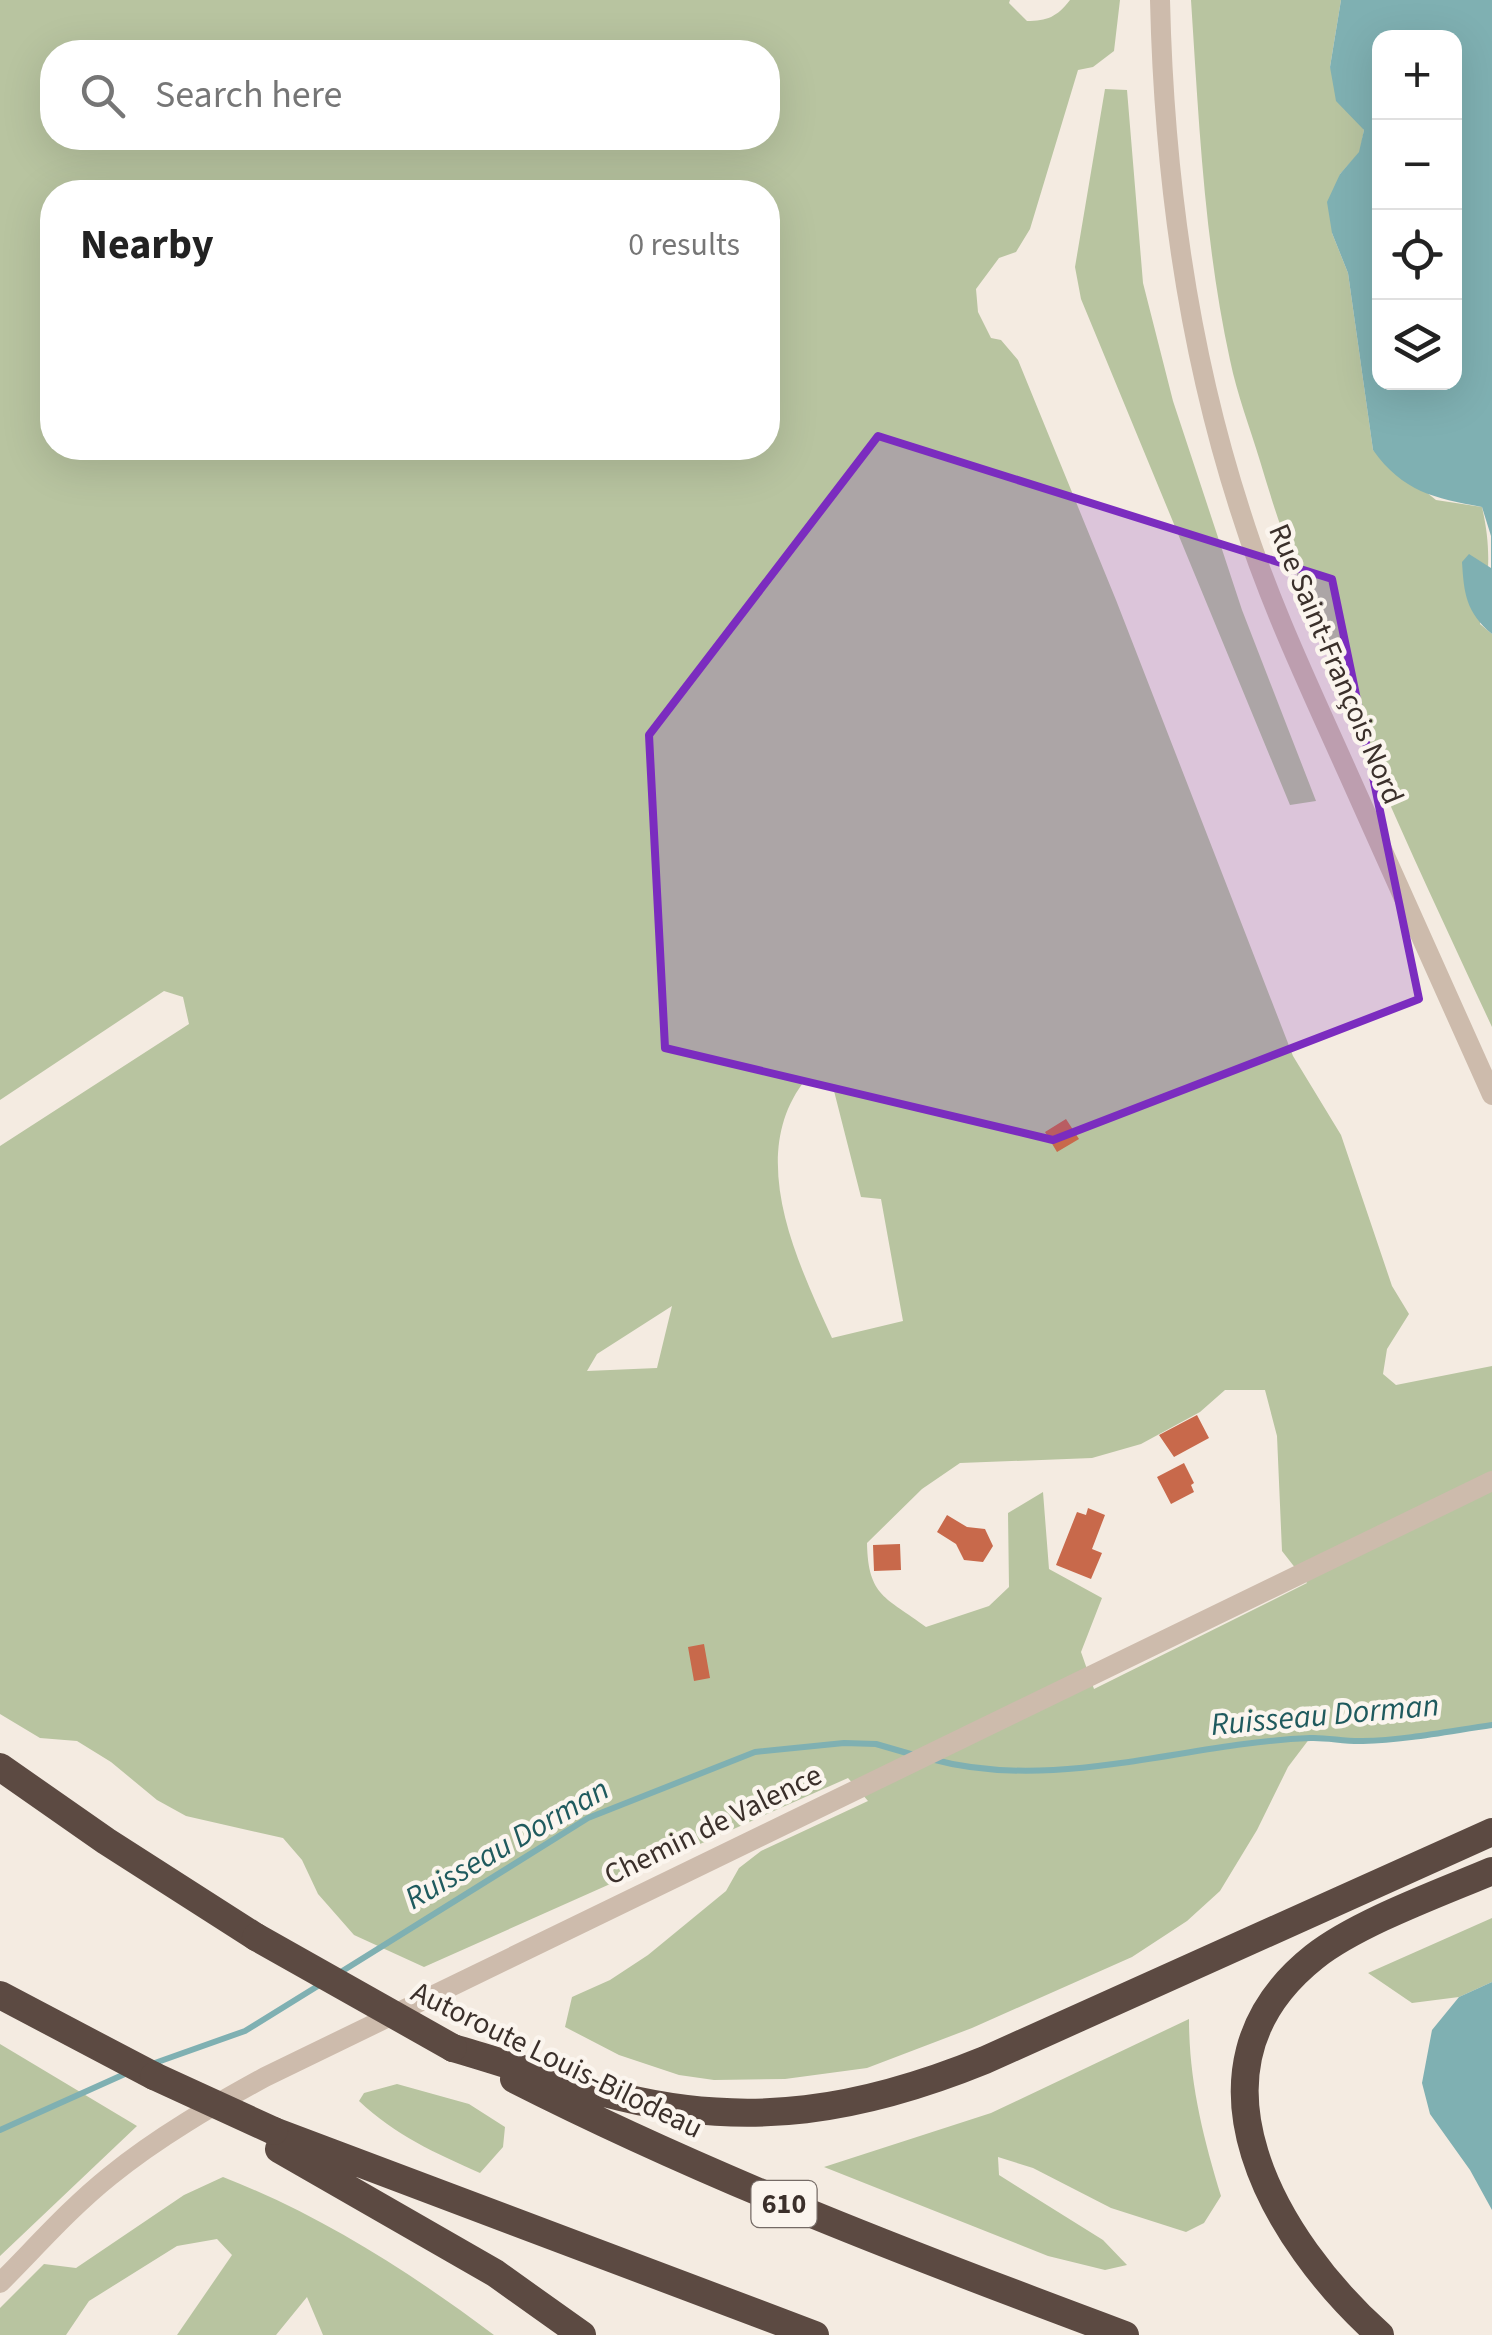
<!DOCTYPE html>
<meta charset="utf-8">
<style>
:root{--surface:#fff;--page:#f2f2f2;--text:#222;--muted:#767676;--line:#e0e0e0}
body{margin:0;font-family:"Source Sans 3",sans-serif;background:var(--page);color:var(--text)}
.controls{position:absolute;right:30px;top:30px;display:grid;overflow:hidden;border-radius:20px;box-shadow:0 10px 40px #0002}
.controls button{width:90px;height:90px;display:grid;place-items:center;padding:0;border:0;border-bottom:2px solid var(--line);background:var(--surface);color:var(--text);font:50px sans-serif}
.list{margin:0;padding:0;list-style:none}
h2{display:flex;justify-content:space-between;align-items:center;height:130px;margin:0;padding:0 40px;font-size:42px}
h2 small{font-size:32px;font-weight:400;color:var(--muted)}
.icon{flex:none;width:55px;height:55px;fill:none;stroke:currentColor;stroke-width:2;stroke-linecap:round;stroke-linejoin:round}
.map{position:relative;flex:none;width:1492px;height:2335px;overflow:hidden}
.search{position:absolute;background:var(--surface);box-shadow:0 10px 40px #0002;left:40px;top:40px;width:740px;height:110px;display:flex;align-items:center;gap:25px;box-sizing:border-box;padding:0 35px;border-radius:40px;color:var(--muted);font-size:38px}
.panel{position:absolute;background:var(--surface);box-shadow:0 10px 40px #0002;left:40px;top:180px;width:740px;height:280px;border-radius:40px}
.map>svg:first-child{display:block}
</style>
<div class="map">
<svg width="1492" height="2335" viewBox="0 0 1492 2335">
<rect width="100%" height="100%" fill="#f4ebe1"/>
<path fill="#b8c4a0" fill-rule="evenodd" d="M0,0H1010L1009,3L1027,21C1047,21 1057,17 1070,0H1120L1114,51L1093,67L1078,70L1030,229L1016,252L999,258L976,289L978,312L991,338L1001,340L1018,360L1116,600L1293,1056L1341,1135L1392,1286L1409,1314L1387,1349L1383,1374L1396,1385L1492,1366V1725L1363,1741L1310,1738L1288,1767L1257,1830L1220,1891L1187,1921L1132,1957L972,2028L867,2068L785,2079L714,2080L679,2075L619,2055L565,2027L572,1997L610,1980L648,1955L726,1891L739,1868L761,1851L868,1801L848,1778L424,1967L354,1935L318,1894L302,1860L283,1838L186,1816L157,1800L111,1762L77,1741L40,1738L0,1714V1146L189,1024L183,997L164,991L0,1100ZM52,52H768V138H52ZM52,192H768V448H52ZM806,1079L833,1087L861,1197L881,1199L903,1321L832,1338C797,1261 745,1155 806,1079ZM672,1306L657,1368L587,1371L597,1354ZM1225,1390H1265L1277,1436L1282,1551L1307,1583L1094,1689L1081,1652L1102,1598L1049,1569L1043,1492L1008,1513L1009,1587L989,1606L926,1627C886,1597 868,1597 867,1543L922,1489L960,1463L1092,1458L1141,1444L1200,1412Z
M1191,0H1341L1330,67L1364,130L1360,152L1340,174L1332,233L1348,273L1373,450L1436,500L1482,507C1492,551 1489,580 1480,624L1492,634V1027C1406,842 1318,657 1260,461C1250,428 1237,394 1230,360C1204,240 1199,122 1191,0Z
M1105,89L1127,90L1143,283L1173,401L1242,610L1316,801L1290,805L1081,299L1075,267Z
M1492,1918V1982L1459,1997L1412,2003L1368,1973Z
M1189,2019C1189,2081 1203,2137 1221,2196L1204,2223L1186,2232L1111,2208L1033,2168L998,2157L999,2175L1103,2240L1127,2265L1105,2270L1048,2256L824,2167L991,2113Z
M0,2044L137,2126L0,2256Z
M397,2084L469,2104L505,2127L503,2147L480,2173C435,2153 395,2135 359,2101L364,2093Z
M223,2177C321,2215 410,2272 494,2335H323L307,2297L276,2335H177L232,2255L217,2239L177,2246L89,2301L66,2335H0V2308L44,2264L76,2268L184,2195Z"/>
<path fill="#7fb0b2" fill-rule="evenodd" d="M1341,0H1492V634C1466,612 1464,594 1462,562L1469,554L1491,568V536L1482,507C1434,498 1403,492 1373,450L1348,273L1332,233L1327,202L1340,174L1359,152L1364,130L1336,101L1330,67ZM1380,38H1454V382H1380Z
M1492,1982V2210L1470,2170L1430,2114L1422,2083L1432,2030L1459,1997Z"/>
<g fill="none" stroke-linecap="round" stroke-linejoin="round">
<path stroke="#7fb0b2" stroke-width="6" d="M931,1759C1055,1793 1184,1743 1310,1738C1327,1737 1345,1742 1363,1741C1406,1740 1450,1731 1492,1725
M336,1975L588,1818L755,1752L844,1743L876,1744L914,1755
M152,2064L245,2031L321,1984
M0,2130L127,2073"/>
</g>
<path fill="#c8694b" d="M1066,1119L1079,1139L1057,1152L1045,1132Z
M1197,1415L1209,1438L1174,1457L1159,1435Z
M1184,1463L1194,1483L1191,1485L1194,1492L1171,1504L1157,1477Z
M1088,1508L1105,1515L1092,1549L1102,1553L1091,1579L1056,1565L1077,1512L1086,1515Z
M947,1515L967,1527L985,1529L993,1546L983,1562L964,1560L956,1544L937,1532Z
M900,1544L901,1570L874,1571L873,1545Z
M704,1644L710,1678L694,1681L688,1647Z"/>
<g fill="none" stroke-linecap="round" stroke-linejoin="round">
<path stroke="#cdbbac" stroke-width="20" d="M1160,0C1164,174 1187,347 1241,513C1269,602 1309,686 1347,771C1395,879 1443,987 1492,1095
M0,2283C36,2247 70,2208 110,2176C158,2137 212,2106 265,2077L1492,1481"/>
<path stroke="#5c4a42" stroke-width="28" d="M0,1767L106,1841L256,1937
M0,1995L154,2076
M453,2048C509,2064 564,2084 621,2097C751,2129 862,2110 985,2060L1492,1832
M514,2079C711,2179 918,2258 1125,2335
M274,2131L815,2335
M279,2149L495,2273L582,2335
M1380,2335C1276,2242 1172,2070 1314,1957C1357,1923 1440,1893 1492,1871"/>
<path stroke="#5c4a42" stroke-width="28" d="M256,1937L453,2048
M154,2076L274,2131"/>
</g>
<path fill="#7b2cbf" fill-opacity="0.2" stroke="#7b2cbf" stroke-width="8" stroke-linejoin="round" d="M878,436L1332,579L1419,999L1053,1140L665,1048L649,735Z"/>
<g text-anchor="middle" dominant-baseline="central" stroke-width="9" stroke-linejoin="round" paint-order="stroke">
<rect fill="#fbf5ee" stroke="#756b66" stroke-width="2.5" x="751.5" y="2181" width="65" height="46" rx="8"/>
<g font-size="28" font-weight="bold" fill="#3b302b">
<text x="784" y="2204">610</text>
</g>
<g font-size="30" fill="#3b302b" stroke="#fbf5ee">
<text transform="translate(1336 664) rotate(67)">Rue Saint-François Nord</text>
<text transform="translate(713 1825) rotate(-26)">Chemin de Valence</text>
<text transform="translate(557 2060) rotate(26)">Autoroute Louis-Bilodeau</text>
</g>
<g font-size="32" font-style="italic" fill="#1f5a5e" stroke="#fbf5ee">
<text transform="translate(1325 1715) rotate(-5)">Ruisseau Dorman</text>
<text transform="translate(507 1844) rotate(-30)">Ruisseau Dorman</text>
</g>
</g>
</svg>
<div class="controls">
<button>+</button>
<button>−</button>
<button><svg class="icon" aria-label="locate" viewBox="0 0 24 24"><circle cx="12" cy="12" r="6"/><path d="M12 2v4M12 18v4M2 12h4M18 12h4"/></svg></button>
<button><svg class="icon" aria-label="layers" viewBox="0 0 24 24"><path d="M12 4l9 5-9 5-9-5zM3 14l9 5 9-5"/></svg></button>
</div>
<div class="search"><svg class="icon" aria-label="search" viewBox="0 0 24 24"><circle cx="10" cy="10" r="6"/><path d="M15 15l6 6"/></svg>Search here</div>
<section class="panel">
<h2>Nearby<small>0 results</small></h2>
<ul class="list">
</ul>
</section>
</div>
